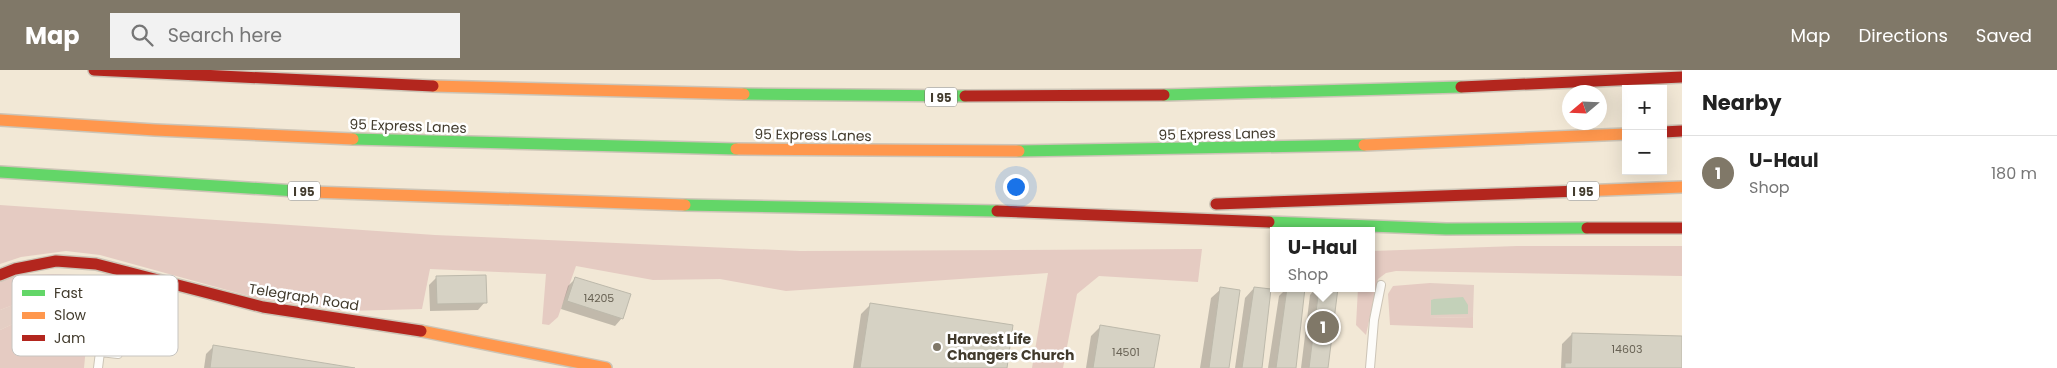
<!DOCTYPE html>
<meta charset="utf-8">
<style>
:root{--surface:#fff;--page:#f2f2f2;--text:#222;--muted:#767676;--line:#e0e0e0;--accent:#807868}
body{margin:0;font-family:Poppins,sans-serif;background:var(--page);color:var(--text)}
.controls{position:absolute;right:15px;top:15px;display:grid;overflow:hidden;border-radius:0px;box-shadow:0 5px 20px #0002}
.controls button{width:45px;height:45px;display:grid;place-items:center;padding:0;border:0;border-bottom:1px solid var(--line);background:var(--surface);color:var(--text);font:25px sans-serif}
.compass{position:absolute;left:1562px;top:15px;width:45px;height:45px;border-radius:50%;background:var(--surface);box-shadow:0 5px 20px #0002;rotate:251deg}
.you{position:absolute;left:1015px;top:116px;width:18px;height:18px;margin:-12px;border:4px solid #fff;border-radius:50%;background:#1a73e8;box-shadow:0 0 0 8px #1a73e833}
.badge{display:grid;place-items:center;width:32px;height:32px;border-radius:50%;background:var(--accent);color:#fff;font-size:16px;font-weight:700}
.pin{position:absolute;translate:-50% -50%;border:2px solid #fff;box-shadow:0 1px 5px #0006}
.popup{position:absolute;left:1270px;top:157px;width:105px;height:65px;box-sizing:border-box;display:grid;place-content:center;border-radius:0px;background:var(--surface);filter:drop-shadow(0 1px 4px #0005);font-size:16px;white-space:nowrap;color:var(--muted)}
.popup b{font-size:19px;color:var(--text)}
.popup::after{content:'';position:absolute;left:50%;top:100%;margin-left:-10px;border:10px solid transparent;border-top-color:var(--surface)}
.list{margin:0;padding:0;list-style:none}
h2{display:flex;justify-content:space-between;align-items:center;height:65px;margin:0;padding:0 20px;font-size:21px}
h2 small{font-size:16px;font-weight:400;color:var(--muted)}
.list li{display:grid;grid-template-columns:32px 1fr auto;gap:15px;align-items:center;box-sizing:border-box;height:75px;padding:0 20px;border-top:1px solid var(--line)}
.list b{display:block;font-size:19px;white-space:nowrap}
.list p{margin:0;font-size:16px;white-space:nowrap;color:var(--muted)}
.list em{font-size:16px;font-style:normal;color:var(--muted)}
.icon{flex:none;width:28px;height:28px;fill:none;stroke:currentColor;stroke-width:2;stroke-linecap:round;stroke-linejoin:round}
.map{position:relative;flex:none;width:1682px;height:298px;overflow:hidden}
header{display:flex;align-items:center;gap:30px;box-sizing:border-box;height:70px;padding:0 25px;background:var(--accent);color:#fff}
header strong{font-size:24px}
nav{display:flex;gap:28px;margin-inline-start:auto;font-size:18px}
.search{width:350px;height:45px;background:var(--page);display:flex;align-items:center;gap:12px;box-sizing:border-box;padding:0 18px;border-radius:0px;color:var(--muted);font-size:19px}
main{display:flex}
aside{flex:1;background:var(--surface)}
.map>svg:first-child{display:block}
</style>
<header>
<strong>Map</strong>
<div class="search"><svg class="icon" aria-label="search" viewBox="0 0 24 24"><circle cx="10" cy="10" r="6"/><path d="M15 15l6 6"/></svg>Search here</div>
<nav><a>Map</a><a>Directions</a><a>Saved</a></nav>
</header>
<main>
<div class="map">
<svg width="1682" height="298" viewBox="0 0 1682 298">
<rect width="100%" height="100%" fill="#f2e8d6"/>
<path fill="#e4cec4" d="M55,204L81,205L74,207L70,227L165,236L170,246L166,268L88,257L89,245L49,237L0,260V240L49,221Z
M1430,213L1474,215L1473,247L1429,248Z"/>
<path fill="#e5cbc2" d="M0,135L435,165L800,181L1202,179L1198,212L1099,206L1077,224L1063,298H1032L1048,203L786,221L720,209L653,210L576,196L558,247L549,255L542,254L546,204L430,199L422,239L346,241L260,229L100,185L66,181L21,187L0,194Z
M1517,176H1682V206L1396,201L1386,203L1378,209L1366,265L1356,255L1358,218H1372V181Z
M55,204L50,221L0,240V212L18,205Z
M81,205C103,210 152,218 165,236L70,227L67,218L74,207Z
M1430,213V248L1473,247V258L1390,255L1388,224L1393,216Z
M49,237L89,245L84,298H0V260Z"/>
<path fill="#c3d1b9" d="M1463,227L1468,235V244L1431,245V230L1434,229Z"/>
<path fill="#0003" d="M437,207L485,232L478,240L430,241L429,215Z
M576,208L622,248L615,256L561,239L568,216Z
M1254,218L1260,298H1235L1245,228Z
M1287,218H1301L1294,298H1268L1279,226Z
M1316,218H1337L1327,298H1301L1310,225Z
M1221,219L1228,298H1200L1211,228Z
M870,235L1005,298H853L861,244Z
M1100,257L1153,298H1086L1091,266Z
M1572,264L1682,268V298H1561L1562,274Z
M214,276L348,298H204L206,284Z"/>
<path fill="#d6d2c4" stroke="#bdb9ab" d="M486,205L487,233L437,234L436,206Z
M575,207L631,224L623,249L567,231Z
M1220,217L1240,220L1229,298H1209Z
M1254,217L1271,219L1262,298H1242Z
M1287,218H1305L1296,298H1276Z
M1319,218H1338L1328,298H1309Z
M870,233L1013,255L1007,298H860Z
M1100,255L1160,265L1154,298H1093Z
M1572,263L1682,266V298H1565V293H1571Z
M213,275L355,298H210Z"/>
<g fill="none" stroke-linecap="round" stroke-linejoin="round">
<g stroke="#ccc4b6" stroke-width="10">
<path id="lane" d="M98,298L100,282L118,284
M1370,298L1374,250L1381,215"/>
</g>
<g stroke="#ccc4b6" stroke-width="14">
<path id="fast" d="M744,24L965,26
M1164,25L1461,17
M353,69L736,79
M1019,81L1364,75
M0,102L312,122
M685,135L997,141
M1269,152L1446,159L1587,158"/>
</g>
<g stroke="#ccc4b6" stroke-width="14">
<path id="slow" d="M433,16L744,24
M0,50L155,60L353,69
M1364,75L1626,64
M736,79L1019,81
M1580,121L1682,117
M312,122L685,135
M421,261L606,298"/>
</g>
<g stroke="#ccc4b6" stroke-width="14">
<path id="jam" d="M94,0L433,16
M1461,17L1682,7
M965,26L1164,25
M1663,62L1682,61
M1216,134L1580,121
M997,141L1269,152
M1587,158H1682
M0,205L15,199L56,191L96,194L263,237L421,261"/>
</g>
<use href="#lane" stroke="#fdfcf9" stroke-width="8"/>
<use href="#fast" stroke="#63d668" stroke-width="11"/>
<use href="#slow" stroke="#ff974d" stroke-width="11"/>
<use href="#jam" stroke="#b3261e" stroke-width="11"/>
</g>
<circle fill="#807868" stroke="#fff" stroke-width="2" cx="937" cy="277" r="5"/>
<g text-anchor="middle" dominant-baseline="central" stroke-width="5" stroke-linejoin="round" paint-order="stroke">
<g font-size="11" fill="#686254">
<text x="599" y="228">14205</text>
<text x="1627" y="279">14603</text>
<text x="1126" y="282">14501</text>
</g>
<g fill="#fff" stroke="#7b766c" stroke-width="1">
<rect x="925" y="17.5" width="32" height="19" rx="4"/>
<rect x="288" y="111.5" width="32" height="19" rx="4"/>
<rect x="1567" y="111.5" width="32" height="19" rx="4"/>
</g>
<g font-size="12" font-weight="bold" fill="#423b2d">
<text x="941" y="27">I 95</text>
<text x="304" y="121">I 95</text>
<text x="1583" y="121">I 95</text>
</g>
<g font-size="14" fill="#423b2d" stroke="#fff">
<text transform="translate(408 56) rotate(2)">95 Express Lanes</text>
<text transform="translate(1217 64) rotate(-1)">95 Express Lanes</text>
<text transform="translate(813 65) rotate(1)">95 Express Lanes</text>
<text transform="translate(304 227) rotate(9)">Telegraph Road</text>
</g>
<g font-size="14" font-weight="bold" fill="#423b2d" stroke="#fff" text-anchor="start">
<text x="947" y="269">Harvest Life<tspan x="947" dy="16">Changers Church</tspan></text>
</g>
</g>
<rect x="12" y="205" width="166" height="81" rx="8" fill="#fff" stroke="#c6c4c0" stroke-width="1"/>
<rect x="22" y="220" width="23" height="6" fill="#63d668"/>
<rect x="22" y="242" width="23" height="7" fill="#ff974d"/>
<rect x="22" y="265" width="23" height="6" fill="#b3261e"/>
<g font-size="14" fill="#423b2d">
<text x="54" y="228">Fast</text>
<text x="54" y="250">Slow</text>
<text x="54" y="273">Jam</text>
</g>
</svg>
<div class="controls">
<button>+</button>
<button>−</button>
</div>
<svg class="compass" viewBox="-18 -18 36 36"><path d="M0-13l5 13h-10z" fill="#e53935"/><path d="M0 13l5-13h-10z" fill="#767676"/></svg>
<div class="you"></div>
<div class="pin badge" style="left:1323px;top:257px">1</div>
<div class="popup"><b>U-Haul</b>Shop</div>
</div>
<aside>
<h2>Nearby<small></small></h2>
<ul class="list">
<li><span class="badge">1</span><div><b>U-Haul</b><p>Shop</p></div><em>180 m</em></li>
</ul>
</aside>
</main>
